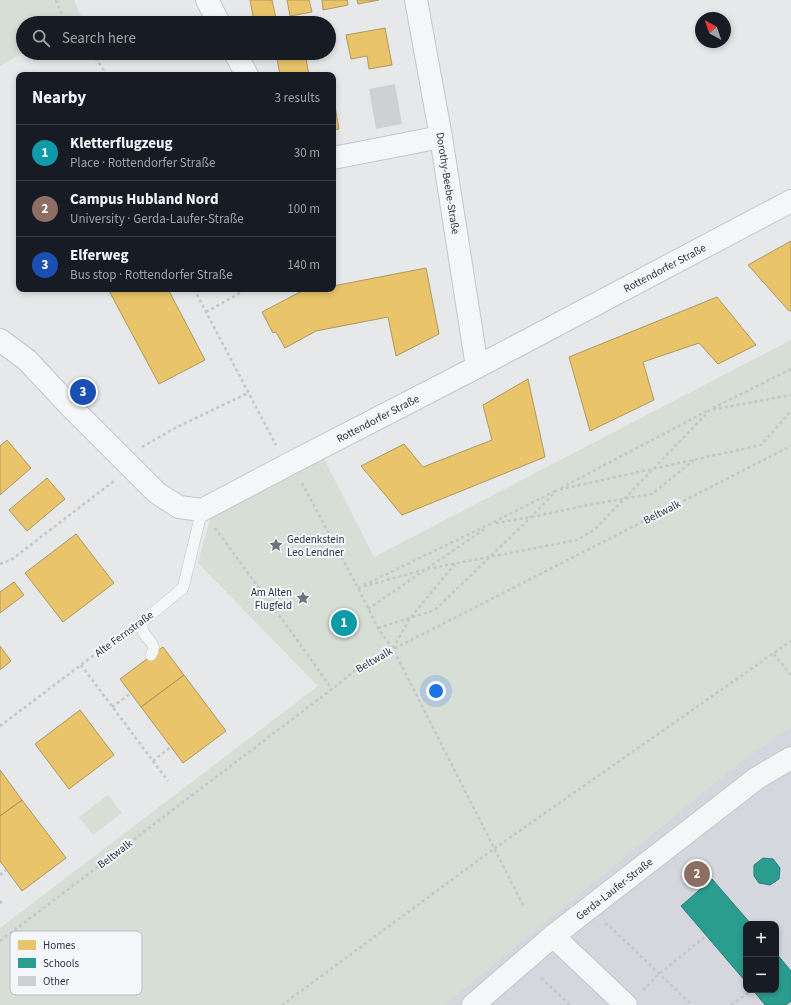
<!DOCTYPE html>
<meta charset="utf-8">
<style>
:root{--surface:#171b24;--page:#20242c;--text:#f1f3f6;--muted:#9ea1a6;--line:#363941;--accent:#6c737f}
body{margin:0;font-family:"Source Sans 3",sans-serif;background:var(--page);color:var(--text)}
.controls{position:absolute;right:12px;bottom:12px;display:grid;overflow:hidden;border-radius:8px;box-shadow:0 2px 6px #0003}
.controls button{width:36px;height:36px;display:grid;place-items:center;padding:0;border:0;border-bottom:1px solid var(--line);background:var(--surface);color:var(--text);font:20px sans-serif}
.compass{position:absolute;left:695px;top:12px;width:36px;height:36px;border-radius:50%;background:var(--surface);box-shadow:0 2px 6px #0003;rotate:320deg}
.you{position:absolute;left:436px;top:691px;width:14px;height:14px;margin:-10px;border:3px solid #fff;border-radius:50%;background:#1a73e8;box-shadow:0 0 0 6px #1a73e833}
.badge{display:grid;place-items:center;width:26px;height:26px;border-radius:50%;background:var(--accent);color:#fff;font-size:13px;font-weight:700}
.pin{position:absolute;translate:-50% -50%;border:2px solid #fff;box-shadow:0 1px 4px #0006}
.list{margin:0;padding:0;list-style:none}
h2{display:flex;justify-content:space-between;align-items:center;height:52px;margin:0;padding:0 16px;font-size:17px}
h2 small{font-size:13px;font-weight:400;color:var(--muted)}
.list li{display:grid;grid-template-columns:26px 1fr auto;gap:12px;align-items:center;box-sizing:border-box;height:56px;padding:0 16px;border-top:1px solid var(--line)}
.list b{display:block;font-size:15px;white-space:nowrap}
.list p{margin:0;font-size:13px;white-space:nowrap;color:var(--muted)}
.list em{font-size:13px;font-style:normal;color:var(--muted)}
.icon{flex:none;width:22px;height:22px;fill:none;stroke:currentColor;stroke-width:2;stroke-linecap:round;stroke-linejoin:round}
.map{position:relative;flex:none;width:791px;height:1005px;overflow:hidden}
.search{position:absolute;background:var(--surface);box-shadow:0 2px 6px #0003;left:16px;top:16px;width:320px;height:44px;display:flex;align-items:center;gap:10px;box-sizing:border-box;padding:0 14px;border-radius:22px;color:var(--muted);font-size:15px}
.panel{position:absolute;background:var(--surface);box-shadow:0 2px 6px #0003;left:16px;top:72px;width:320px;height:220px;border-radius:8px}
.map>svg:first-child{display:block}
</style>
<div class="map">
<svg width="791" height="1005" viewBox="0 0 791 1005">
<rect width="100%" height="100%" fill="#e6e8ea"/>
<path fill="#d4d7dd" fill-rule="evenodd" d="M791,727V1005H444L741,761ZM746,924H776V990H746Z"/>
<path fill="#d6ded6" d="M0,0H74L82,18L73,23H23V53L0,66Z
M791,340V727L741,761L444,1005H0V928L318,686L198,563L211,515L323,457L374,557Z
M108,795L122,813L93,835L79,817Z"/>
<path fill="#e9c46a" stroke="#b0995f" d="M250,0H272L276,18L254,22Z
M287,0H309L312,12L290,16Z
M322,0H347L348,5L323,10Z
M357,0H379L358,4Z
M385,28L392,65L369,69L367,56L351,59L346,35Z
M276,53H305L309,75H280Z
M333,95L339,129L333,130Z
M791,241V310L789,311L748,265Z
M426,268L439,334L396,356L388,317L316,331L285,348L276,332L273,333L262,312L300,292L315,289H333V286Z
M108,289H168L205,360L159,384Z
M717,297L756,345L718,364L699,343L643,362L654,400L590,431L569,357Z
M528,379L545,457L402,515L361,466L404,444L423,467L492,440L483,405Z
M7,440L31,468L0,495V446Z
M47,478L65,499L27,531L9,510Z
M76,534L114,583L63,622L25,573Z
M14,582L24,595L0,613V592Z
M0,646L11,661L0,670Z
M163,647L184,675L141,707L120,679Z
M184,675L226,731L183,763L141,707Z
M80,710L114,755L69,789L35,744Z
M0,770L22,800L0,816Z
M22,800L66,858L22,891L0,861V816Z"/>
<path fill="#2a9d8f" stroke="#2a7e79" d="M763,858L773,859L780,868L779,879L770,885L759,883L754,876V865Z
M712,879L751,924H746V982L681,906Z
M776,953L791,971V1001L786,1005H765L753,990H776Z"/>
<path fill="#ced0d3" d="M395,84L402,124L376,129L369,89Z
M345,611H348V624L350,625L348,626L347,636L344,637L345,624L337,623V622H345Z"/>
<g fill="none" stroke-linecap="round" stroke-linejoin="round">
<g stroke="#c4c6c8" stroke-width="12">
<path id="service" d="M151,655C158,644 148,641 143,632C142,629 142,626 142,622L183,588L202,510"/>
</g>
<g stroke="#c4c6c8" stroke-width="24">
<g id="minor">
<path d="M207,0L219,23"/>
<path id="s1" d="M416,0L441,137L477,367"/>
<path d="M235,53L247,75"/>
<path d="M333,158L441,137"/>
<path id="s2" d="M0,340L27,360L69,405L157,493L179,507L202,510L291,463L477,367L791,201"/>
<path d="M553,936L626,1005"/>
<path id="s3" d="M473,1005L553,936L757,778L791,758"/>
</g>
</g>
<path stroke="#c5c6ca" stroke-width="2.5" stroke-dasharray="3 3" stroke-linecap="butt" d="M56,0L65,23
M92,53L107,75
M194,289L276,445
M206,312L247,289
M713,408L791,369
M142,447L175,428L248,393
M302,483L358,588L378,628L393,649L524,907
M561,488L707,411
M496,523L531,517L588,505L652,494L694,460
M215,528L295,637L332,689
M0,564L11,560L114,481
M364,585L492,523L555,491
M358,588L427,569L577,540L594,530L710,410L791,395
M368,609L486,528
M378,628L435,610L531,517L557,490L761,445L791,411
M393,648L410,618L455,564
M774,654L791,675
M81,665L168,781
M112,707L131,693
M0,726L126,631
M153,761L171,747
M0,875L6,870
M0,901L3,905
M605,925L607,924L692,1005
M0,941L332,689L362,665L791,446
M541,978L570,1005
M643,990L659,974L706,936
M282,1005L495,848L791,641
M731,1005L752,990"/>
<use href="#service" stroke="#f5f6f7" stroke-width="11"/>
<use href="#minor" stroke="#f5f6f7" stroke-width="22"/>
</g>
<defs>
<g id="sight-bare" transform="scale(1.08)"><path d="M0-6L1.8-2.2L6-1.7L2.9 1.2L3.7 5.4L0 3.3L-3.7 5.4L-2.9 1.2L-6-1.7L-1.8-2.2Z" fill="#6c737f" stroke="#f4f6f9" stroke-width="2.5" paint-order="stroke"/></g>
</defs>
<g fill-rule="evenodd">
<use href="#sight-bare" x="276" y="545"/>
<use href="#sight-bare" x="303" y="598"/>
</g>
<g text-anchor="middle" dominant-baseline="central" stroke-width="4" stroke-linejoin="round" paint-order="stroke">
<g font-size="11" fill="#2b3445" stroke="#f4f6f9">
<text stroke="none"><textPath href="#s1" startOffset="186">Dorothy-Beebe-Straße</textPath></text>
<text stroke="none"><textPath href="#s2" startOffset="791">Rottendorfer Straße</textPath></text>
<text stroke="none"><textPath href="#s2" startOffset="467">Rottendorfer Straße</textPath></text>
<text transform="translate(662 512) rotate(-27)">Beltwalk</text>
<text transform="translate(124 634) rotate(-36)">Alte Fernstraße</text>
<text transform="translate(374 660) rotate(-30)">Beltwalk</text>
<text transform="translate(115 854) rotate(-37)">Beltwalk</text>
<text stroke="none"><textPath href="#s3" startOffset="183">Gerda-Laufer-Straße</textPath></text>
</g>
<g font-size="11" fill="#2b3445" stroke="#f4f6f9" text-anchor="start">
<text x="287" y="539">Gedenkstein<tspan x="287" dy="13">Leo Lendner</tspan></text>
<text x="292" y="592" text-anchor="end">Am Alten<tspan x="292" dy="13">Flugfeld</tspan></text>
</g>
</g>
<rect x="10" y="931" width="132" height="64" rx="6" fill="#f4f6f9" stroke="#b8bcc3" stroke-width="1"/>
<rect x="18" y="940" width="18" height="10" fill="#e9c46a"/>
<rect x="18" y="958" width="18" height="10" fill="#2a9d8f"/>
<rect x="18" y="976" width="18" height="10" fill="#ced0d3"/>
<g font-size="11" fill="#2b3445">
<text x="43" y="949">Homes</text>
<text x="43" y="967">Schools</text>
<text x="43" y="985">Other</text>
</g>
</svg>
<div class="controls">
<button>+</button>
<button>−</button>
</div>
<svg class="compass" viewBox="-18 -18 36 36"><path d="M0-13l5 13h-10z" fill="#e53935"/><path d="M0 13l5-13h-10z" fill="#9ea1a6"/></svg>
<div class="you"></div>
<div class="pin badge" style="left:344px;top:623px;background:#0f9aa8">1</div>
<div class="pin badge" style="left:697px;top:874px;background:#8d6e63">2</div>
<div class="pin badge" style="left:83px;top:392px;background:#1a4fb4">3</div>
<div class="search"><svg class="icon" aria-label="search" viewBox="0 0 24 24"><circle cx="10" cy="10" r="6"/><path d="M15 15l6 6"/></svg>Search here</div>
<section class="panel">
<h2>Nearby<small>3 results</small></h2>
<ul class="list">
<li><span class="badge" style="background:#0f9aa8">1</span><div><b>Kletterflugzeug</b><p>Place · Rottendorfer Straße</p></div><em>30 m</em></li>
<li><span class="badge" style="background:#8d6e63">2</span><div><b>Campus Hubland Nord</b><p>University · Gerda-Laufer-Straße</p></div><em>100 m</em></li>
<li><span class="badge" style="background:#1a4fb4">3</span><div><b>Elferweg</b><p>Bus stop · Rottendorfer Straße</p></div><em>140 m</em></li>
</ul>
</section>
</div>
